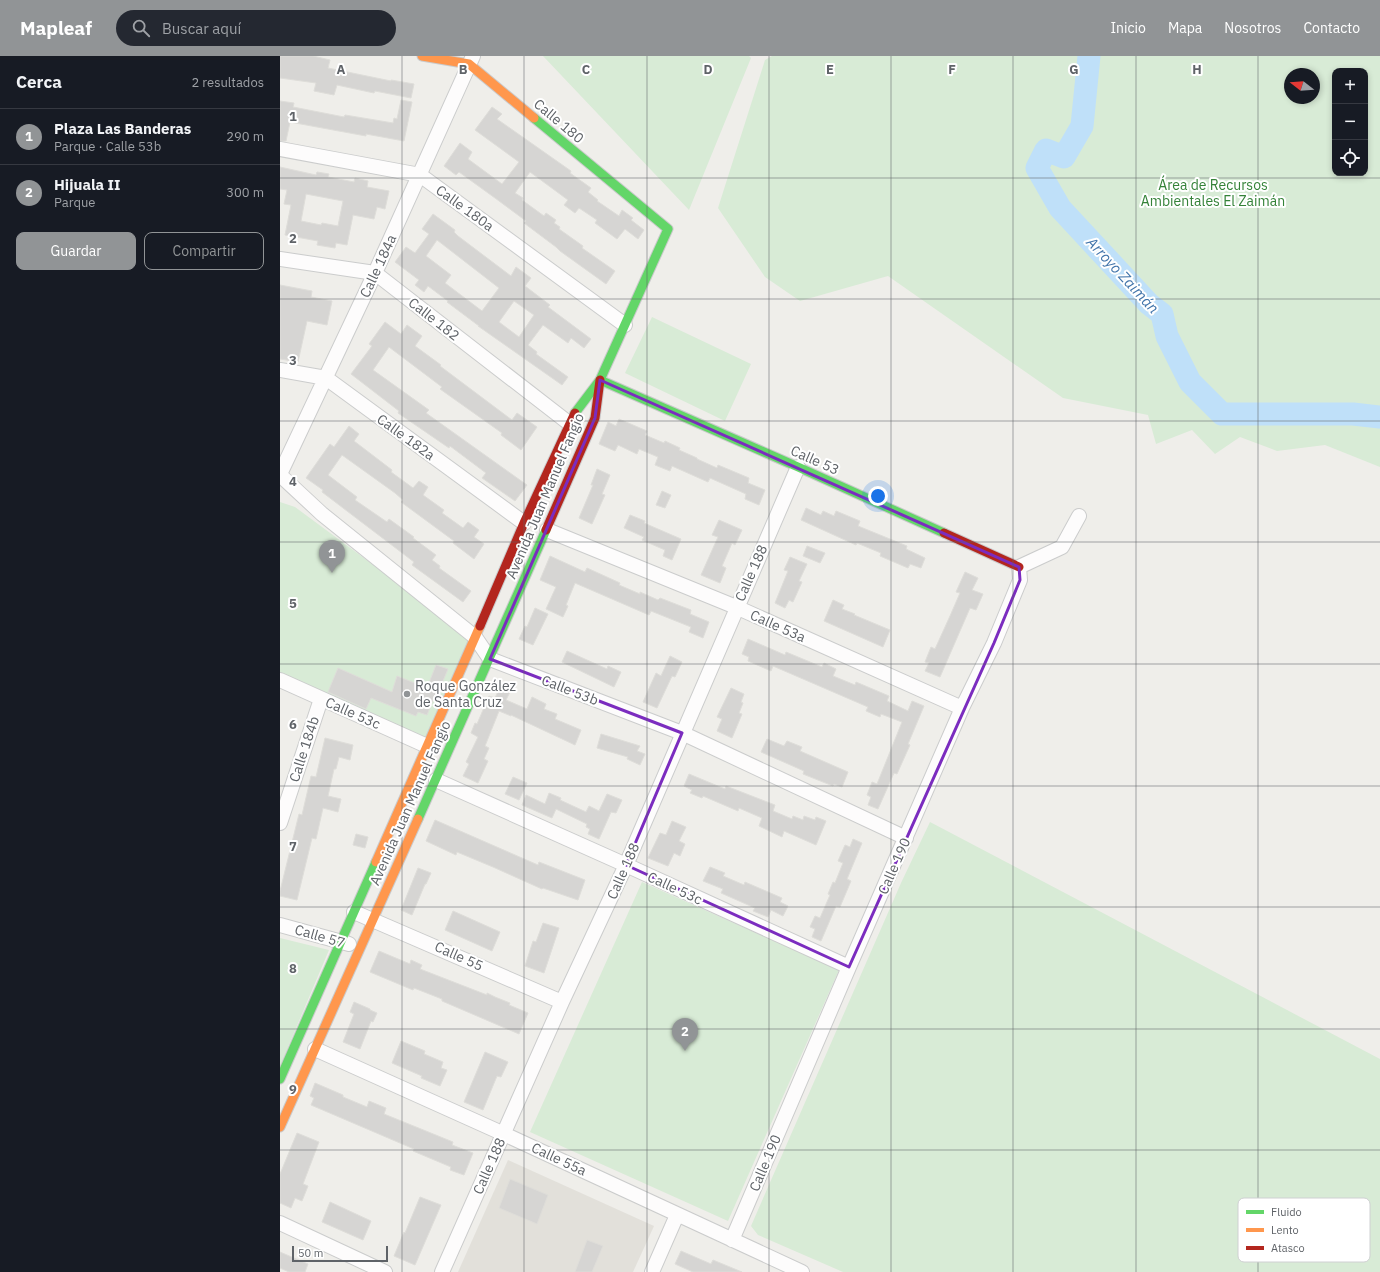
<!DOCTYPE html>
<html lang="es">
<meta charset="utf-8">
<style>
:root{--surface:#171b24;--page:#242831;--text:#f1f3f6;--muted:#9ea1a6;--line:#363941;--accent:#919496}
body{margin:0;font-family:"IBM Plex Sans",sans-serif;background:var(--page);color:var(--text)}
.controls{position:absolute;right:12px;top:12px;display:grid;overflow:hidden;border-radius:8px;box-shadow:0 2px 6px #0003}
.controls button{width:36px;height:36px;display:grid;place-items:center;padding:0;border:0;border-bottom:1px solid var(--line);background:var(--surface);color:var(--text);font:20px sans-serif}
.compass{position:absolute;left:1004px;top:12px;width:36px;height:36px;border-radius:50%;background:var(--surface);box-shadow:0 2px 6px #0003;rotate:287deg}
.scale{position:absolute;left:12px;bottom:10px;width:96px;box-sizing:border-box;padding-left:4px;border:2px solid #5f6368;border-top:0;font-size:11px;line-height:14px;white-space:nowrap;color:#5f6368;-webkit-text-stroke:3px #fff;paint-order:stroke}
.you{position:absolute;left:598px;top:440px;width:14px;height:14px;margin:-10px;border:3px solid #fff;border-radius:50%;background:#1a73e8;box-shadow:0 0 0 6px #1a73e833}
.badge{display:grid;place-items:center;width:26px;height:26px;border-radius:50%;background:var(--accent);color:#fff;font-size:13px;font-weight:700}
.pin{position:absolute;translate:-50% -33px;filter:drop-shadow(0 1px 2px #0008)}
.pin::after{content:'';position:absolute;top:21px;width:14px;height:12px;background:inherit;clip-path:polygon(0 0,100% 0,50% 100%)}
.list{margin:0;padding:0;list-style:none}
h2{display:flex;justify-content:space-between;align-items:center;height:52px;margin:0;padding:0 16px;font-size:17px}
h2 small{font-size:13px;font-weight:400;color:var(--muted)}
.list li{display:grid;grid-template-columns:26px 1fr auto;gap:12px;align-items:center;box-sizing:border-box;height:56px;padding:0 16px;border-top:1px solid var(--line)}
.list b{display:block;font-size:15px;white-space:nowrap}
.list p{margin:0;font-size:13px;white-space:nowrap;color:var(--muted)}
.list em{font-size:13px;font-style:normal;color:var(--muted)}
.actions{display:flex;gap:8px;padding:12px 16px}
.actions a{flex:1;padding:9px 0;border:1px solid var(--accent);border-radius:8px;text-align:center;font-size:14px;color:var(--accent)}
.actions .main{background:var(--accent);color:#fff}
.icon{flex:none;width:22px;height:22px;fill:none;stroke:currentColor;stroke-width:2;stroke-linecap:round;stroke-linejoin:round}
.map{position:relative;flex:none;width:1100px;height:1216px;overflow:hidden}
header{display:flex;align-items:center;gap:24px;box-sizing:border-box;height:56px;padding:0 20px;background:var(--accent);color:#fff}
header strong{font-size:19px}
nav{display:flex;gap:22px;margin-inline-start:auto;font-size:14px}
.search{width:280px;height:36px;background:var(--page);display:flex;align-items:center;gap:10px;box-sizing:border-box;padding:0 14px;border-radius:22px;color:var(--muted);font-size:15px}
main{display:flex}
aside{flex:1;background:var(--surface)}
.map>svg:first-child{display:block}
</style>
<header>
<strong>Mapleaf</strong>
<div class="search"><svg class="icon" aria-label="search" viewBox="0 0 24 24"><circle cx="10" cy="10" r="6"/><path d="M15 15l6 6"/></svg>Buscar aquí</div>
<nav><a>Inicio</a><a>Mapa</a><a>Nosotros</a><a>Contacto</a></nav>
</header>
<main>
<aside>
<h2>Cerca<small>2 resultados</small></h2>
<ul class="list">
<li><span class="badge">1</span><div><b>Plaza Las Banderas</b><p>Parque · Calle 53b</p></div><em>290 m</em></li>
<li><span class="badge">2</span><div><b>Hijuala II</b><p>Parque</p></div><em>300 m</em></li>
</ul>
<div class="actions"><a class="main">Guardar</a><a>Compartir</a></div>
</aside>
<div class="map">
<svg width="1100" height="1216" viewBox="0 0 1100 1216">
<rect width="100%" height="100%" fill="#efeeea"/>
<path fill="#e2e0da" d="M228,1104L374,1170L353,1216H178Z"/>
<path fill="#d8ebd6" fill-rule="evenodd" d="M263,0H469L471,2L409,154Z
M492,0H1100V411L1045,389L997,395L960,381L935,398L912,374L876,388L868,359L783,342L608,220L520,245L485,221L438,152L485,4ZM1055,15H1085V117H1055ZM1010,18H1034V42H1010Z
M372,261L471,308L445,365L345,317Z
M0,446L15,451L192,582L146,687L0,620Z
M650,766L1100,1003V1216H563L478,1179L471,1170L621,827Z
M362,826L559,914L448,1165L250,1076Z
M0,882L49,894L0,1010Z"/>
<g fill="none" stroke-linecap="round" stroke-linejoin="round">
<path stroke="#bfe0f9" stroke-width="23" d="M809,0L802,70L784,101L766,94L757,112L780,152L869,248L882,258L887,280L910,326L942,358H1073L1100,361"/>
</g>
<path fill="#d6d5d3" stroke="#deddd9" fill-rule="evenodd" d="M0,0H33L50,4L48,12L111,25V24L134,28L131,42L95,35L94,37L57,29L54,39L34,35L36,27L0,22Z
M121,44L132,46L124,85L86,78V80L10,66L6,85H0V45L14,47L13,51L64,61L65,59L113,67L114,62L117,63Z
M212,51L222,58L217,63L291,115L290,117L311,132L308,136L318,144L317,145L339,160L342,154L353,162L351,164L364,174L358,183L345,173L337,183L315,167L317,164L299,152L295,157L284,149L288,144L250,116L235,137L243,142L242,144L264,160L266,157L276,164L274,167L280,171L279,173L303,190L302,192L335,215L326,228L280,195L276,191L244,167L246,165L215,142L179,116L176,119L164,110L180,87L192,96L188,103L222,128L239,106L195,74Z
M0,111L36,119L37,116L49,118L48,121L74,126L75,122L88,125L87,131L109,135L105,153L97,151L94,163L73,159L67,189L56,187L55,192L37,189L38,185L5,179L11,149L4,148L7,134L0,133ZM26,138L63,145L58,170L42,167L41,169L21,165Z
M153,158L175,174L174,176L178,180L231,220L236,211L251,222L245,230L270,249L268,251L311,283L304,292L291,282L288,287L263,269L248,289L257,296L256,298L288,321L282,329L198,270H199L167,246L168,245L148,230L144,236L135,229L139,224L115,206L126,191L135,197L149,178L142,173ZM157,184L219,232L202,255L165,227L171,219L146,200ZM234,245L254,259L239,281L219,266Z
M0,229L32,235L31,241L52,245L47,269L27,265L18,306L0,303Z
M105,266L121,278L127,269L142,280L135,290L161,309L160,310L232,364L237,357L257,371L241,394L221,379L222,377L160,333L162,331L109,291L93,314L149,354L146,357L247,429L235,445L202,422L206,417L170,390L169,392L118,357L119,355L71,318L92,290L89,288Z
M339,363L367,375L365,379L384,387L385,385L400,392L399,394L417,402V403L437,412L438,409L469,422L468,427L485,434L479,449L465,443L466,438L430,422L428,426L392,410L390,415L375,409L378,401L359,393L357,398L338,389L335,395L319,388L328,366L336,370Z
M69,370L79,378L74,385L112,414L111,416L133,432L139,425L148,431L143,439L164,454L162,457L183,472L188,466L199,474L194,481L204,488L194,503L173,487L174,485L121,446L123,444L115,437L62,399L48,419L77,441L75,444L107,466L109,463L134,481L133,482L156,499L152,504L160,510L159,512L191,535L183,546L132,509L134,506L42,436L43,434L26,422L50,388L54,391Z
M317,413L330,419L322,438L325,439L312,468L299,462L313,429H311Z
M382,435L391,439L385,452L376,449Z
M526,452L541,459L543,455L554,460L556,455L580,465L578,470L627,490L626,493L645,502L641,512L630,508L628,512L600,500L601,497L577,487L576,489L521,464Z
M350,459L365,465L364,467L401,483L392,504L383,500L385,494L362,484L364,481L344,472Z
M439,464L462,474L455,489L452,487L442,510L446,512L440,527L421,519L438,481L432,479Z
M527,490L545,497L540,507L523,500Z
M270,500L305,516L307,512L340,527L339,529L360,538V536L378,544L380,542L411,554L410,558L429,566L423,582L409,576L411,571L371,555L369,559L295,527L286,549L288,550L283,561L266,553L276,531L260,524Z
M510,501L527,508L519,525L522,526L513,546L509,544L505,552L495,547L508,515L504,514Z
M685,516L698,522L692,534L703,538L696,554L690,552L660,621L645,615L649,607L645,606L651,591L655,593L670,560L680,537L676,536Z
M553,544L564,549L562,553L575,558L574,559L610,574L603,591L544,565Z
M255,552L268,558L253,589L239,583L245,570L247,571Z
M468,583L505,599L506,596L542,611L544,607L556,613L553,620L575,629L576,626L609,640L607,645L628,655L632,645L644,650L628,688L630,689L617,718L614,717L598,753L588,749L591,741L587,739L592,726L597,728L622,666L601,658L600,661L586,655L588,651L493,610L491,615L468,605L469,601L462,598Z
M287,595L327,613L328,610L341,616L334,631L282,606Z
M390,600L402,606L395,621L392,620L377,652L363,646L376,617L381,620Z
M156,609L168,613L157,639H155L147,659L138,656L136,660L91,642L86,653L48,636L58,612L112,636L117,620L147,632Z
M220,631L230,636L226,644L247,653L252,641L266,648L264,653L277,658L275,663L301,674L295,689L231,659V660L219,655L205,690L209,692L204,703L208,705L198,727L183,720L189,708L186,706L198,681L191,677L195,667L197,668L209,640L215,642Z
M451,632L464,638L461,646L463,647L459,657L462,658L452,682L437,675L442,663L437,661Z
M321,678L360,690L357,695L365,698L360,709L347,703L348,701L317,692Z
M45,682L73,689L70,704L59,701L56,713H54L48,740L61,743L58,756L43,752L36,783L32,782L17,844L0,840V835L19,758L22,759L31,720L36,721Z
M487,683L504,690L507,685L522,691L520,695L568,716L562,731L554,728L553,730L523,718L524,715L481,696Z
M409,718L445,733L446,730L495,749L493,755L512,763L513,760L523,764L524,760L535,764L536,761L546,765L536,789L504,775L502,781L479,770L482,762L459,752L458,755L423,740L422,742L410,737L412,734L404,730Z
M233,721L247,727L239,744L225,738Z
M269,737L281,742L280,744L306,756L309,750L319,755L327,738L342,744L336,757L331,756L319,783L308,778L310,773L306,771L307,768L276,753L272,762L242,749L246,739L265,748Z
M155,764L258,809L259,806L305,824L298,844L263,832L262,833L213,811L177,796L176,799L146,785Z
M392,765L406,771L399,785L405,788L400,800L394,797L388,810L368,802L380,777L386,779Z
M76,778L88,781L85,792L73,789Z
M573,783L582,787L567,823L571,825L560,851L556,850L541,885L532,881L535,873L530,871L535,860L540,862L550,839L548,838L553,826L555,827L563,807L558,805L565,789L570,791Z
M430,811L445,817L443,820L464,829L465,826L502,842L500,846L508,850L503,860L491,854L488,861L473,855L475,852L441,837L443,833L423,825Z
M138,812L151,817L146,828H145L132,859L121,854Z
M173,855L220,876L212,895L165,874Z
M263,867L279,872L264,917L245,910L253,885L256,886Z
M99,895L130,908L131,904L142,909L140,913L207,939V937L215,941L230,947L229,949L248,957L239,978L162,945V943L134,932L133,934L90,916Z
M74,946L90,953V954L97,957L93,966L91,965L80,993L63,986L74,958L70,956Z
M121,985L145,995L144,998L163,1006L161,1012L167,1014L160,1030L141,1022L142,1020L112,1007Z
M205,996L228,1006L221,1021L217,1020L203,1054L184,1046Z
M35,1027L63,1039V1041L87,1051L89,1045L106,1052L104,1058L173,1086L172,1089L193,1097L184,1119L170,1114L171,1111L133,1095L134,1093L31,1049L34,1042L30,1040Z
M17,1077L39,1086L23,1128L28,1130L22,1145L15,1142L11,1152L0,1147V1118Z
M230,1123L268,1139L257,1168L219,1152Z
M140,1141L161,1149L135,1209L114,1200L124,1176L125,1177Z
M50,1146L91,1165L83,1184L42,1166Z
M307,1184L323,1190L312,1216H295Z
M401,1195L431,1208L433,1204L462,1216H413L395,1208Z
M0,1196L28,1208L25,1216H9L0,1212Z"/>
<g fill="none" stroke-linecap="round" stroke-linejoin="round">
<g stroke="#cbcccc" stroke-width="16">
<path id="street" d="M0,93L140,119L345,269
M0,203L95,217L290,368
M0,314L46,322L244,467
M0,418L95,217L193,0
M0,419L42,458L195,581L210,603L402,677L626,782
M267,474L456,551L682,652
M0,624L147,690
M156,724L346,809L569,911
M0,767L41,643
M74,856L282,946
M0,869L69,888
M35,993L224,1078L522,1216
M0,1167L105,1216
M452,1184L569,911L682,652L714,587L740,524L739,511L782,491L799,460
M162,1216L282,946L346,809L518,411
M372,1216L397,1159"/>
</g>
<g stroke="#cacacb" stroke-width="11">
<path id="fast" d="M254,62L388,173L320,324L295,357
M320,324L518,411L664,477
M138,763L266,474
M0,1023L96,806"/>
</g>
<g stroke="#cacacb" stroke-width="11">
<path id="slow" d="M142,0L189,8L254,62
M96,806L200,570
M0,1071L138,763"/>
</g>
<g stroke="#cacacb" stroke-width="11">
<path id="jam" d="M266,474L315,362L320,324
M664,477L739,511
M200,570L244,467L295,357"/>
</g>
<use href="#street" stroke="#fdfcfc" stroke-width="14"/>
<use href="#fast" stroke="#63d668" stroke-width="9"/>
<use href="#slow" stroke="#ff974d" stroke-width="9"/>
<use href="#jam" stroke="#b3261e" stroke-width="9"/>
</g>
<path fill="none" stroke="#7b2cbf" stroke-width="3" stroke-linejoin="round" d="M320,324L739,511L740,524L714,587L569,911L346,809L402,677L210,603L315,362Z"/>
<path fill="none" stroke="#5f6368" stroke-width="1" stroke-opacity="0.55" d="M122,0V1216M244,0V1216M367,0V1216M489,0V1216M611,0V1216M733,0V1216M856,0V1216M978,0V1216M0,122H1100M0,243H1100M0,365H1100M0,486H1100M0,608H1100M0,730H1100M0,851H1100M0,973H1100M0,1094H1100"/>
<circle fill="#919496" stroke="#fff" stroke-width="1.5" cx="127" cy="638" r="4"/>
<g text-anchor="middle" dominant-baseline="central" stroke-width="4" stroke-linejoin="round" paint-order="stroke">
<g font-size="14" fill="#5f6368" stroke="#fff">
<text transform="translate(279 65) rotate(40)">Calle 180</text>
<text transform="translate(185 152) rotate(36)">Calle 180a</text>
<text transform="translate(98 210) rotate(-65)">Calle 184a</text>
<text transform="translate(154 263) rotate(38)">Calle 182</text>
<text transform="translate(126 381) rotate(36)">Calle 182a</text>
<text transform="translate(535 404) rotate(24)">Calle 53</text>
<text transform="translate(265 440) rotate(-67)">Avenida Juan Manuel Fangio</text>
<text transform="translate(471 517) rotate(-66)">Calle 188</text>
<text transform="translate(498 570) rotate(24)">Calle 53a</text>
<text transform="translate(290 634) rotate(21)">Calle 53b</text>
<text transform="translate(73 657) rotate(24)">Calle 53c</text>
<text transform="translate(24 693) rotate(-72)">Calle 184b</text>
<text transform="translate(130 747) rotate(-66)">Avenida Juan Manuel Fangio</text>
<text transform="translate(614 810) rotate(-66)">Calle 190</text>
<text transform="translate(343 815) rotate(-66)">Calle 188</text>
<text transform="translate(395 832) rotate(25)">Calle 53c</text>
<text transform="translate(40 880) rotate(16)">Calle 57</text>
<text transform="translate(179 900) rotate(24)">Calle 55</text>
<text transform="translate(279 1103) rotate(25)">Calle 55a</text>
<text transform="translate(485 1107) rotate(-67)">Calle 190</text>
<text transform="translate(209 1110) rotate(-66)">Calle 188</text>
</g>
<g font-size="14" fill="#348238" stroke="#fff">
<text x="933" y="129">Área de Recursos<tspan x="933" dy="16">Ambientales El Zaimán</tspan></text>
</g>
<g font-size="14" fill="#5f6368" stroke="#fff" text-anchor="start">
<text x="135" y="630">Roque González<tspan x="135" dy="16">de Santa Cruz</tspan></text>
</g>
<g font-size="15" font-style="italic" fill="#4174aa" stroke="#fff">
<text transform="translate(843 219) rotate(47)">Arroyo Zaimán</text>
</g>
</g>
<rect x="958" y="1142" width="132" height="64" rx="6" fill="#fff" stroke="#cfd0d2" stroke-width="1"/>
<rect x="966" y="1154" width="18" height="4" fill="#63d668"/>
<rect x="966" y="1172" width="18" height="4" fill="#ff974d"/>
<rect x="966" y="1190" width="18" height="4" fill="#b3261e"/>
<g font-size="11" fill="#5f6368">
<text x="991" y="1160">Fluido</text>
<text x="991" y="1178">Lento</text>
<text x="991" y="1196">Atasco</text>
</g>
<g font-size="13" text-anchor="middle" font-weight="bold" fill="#5f6368" stroke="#fff" stroke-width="4" stroke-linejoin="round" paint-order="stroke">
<text x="61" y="18">A</text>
<text x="183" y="18">B</text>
<text x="306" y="18">C</text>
<text x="428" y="18">D</text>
<text x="550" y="18">E</text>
<text x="672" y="18">F</text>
<text x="794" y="18">G</text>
<text x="917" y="18">H</text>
<text x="13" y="65">1</text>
<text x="13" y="187">2</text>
<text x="13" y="309">3</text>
<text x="13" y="430">4</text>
<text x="13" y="552">5</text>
<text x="13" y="673">6</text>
<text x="13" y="795">7</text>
<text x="13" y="917">8</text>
<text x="13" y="1038">9</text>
</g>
</svg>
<div class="controls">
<button>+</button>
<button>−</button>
<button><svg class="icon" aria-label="locate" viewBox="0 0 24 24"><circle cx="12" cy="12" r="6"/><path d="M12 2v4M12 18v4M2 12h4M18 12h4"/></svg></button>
</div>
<svg class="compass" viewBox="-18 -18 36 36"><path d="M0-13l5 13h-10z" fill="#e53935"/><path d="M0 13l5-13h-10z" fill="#9ea1a6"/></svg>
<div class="scale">50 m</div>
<div class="you"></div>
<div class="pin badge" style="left:52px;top:517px">1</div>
<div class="pin badge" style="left:405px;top:995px">2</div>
</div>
</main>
